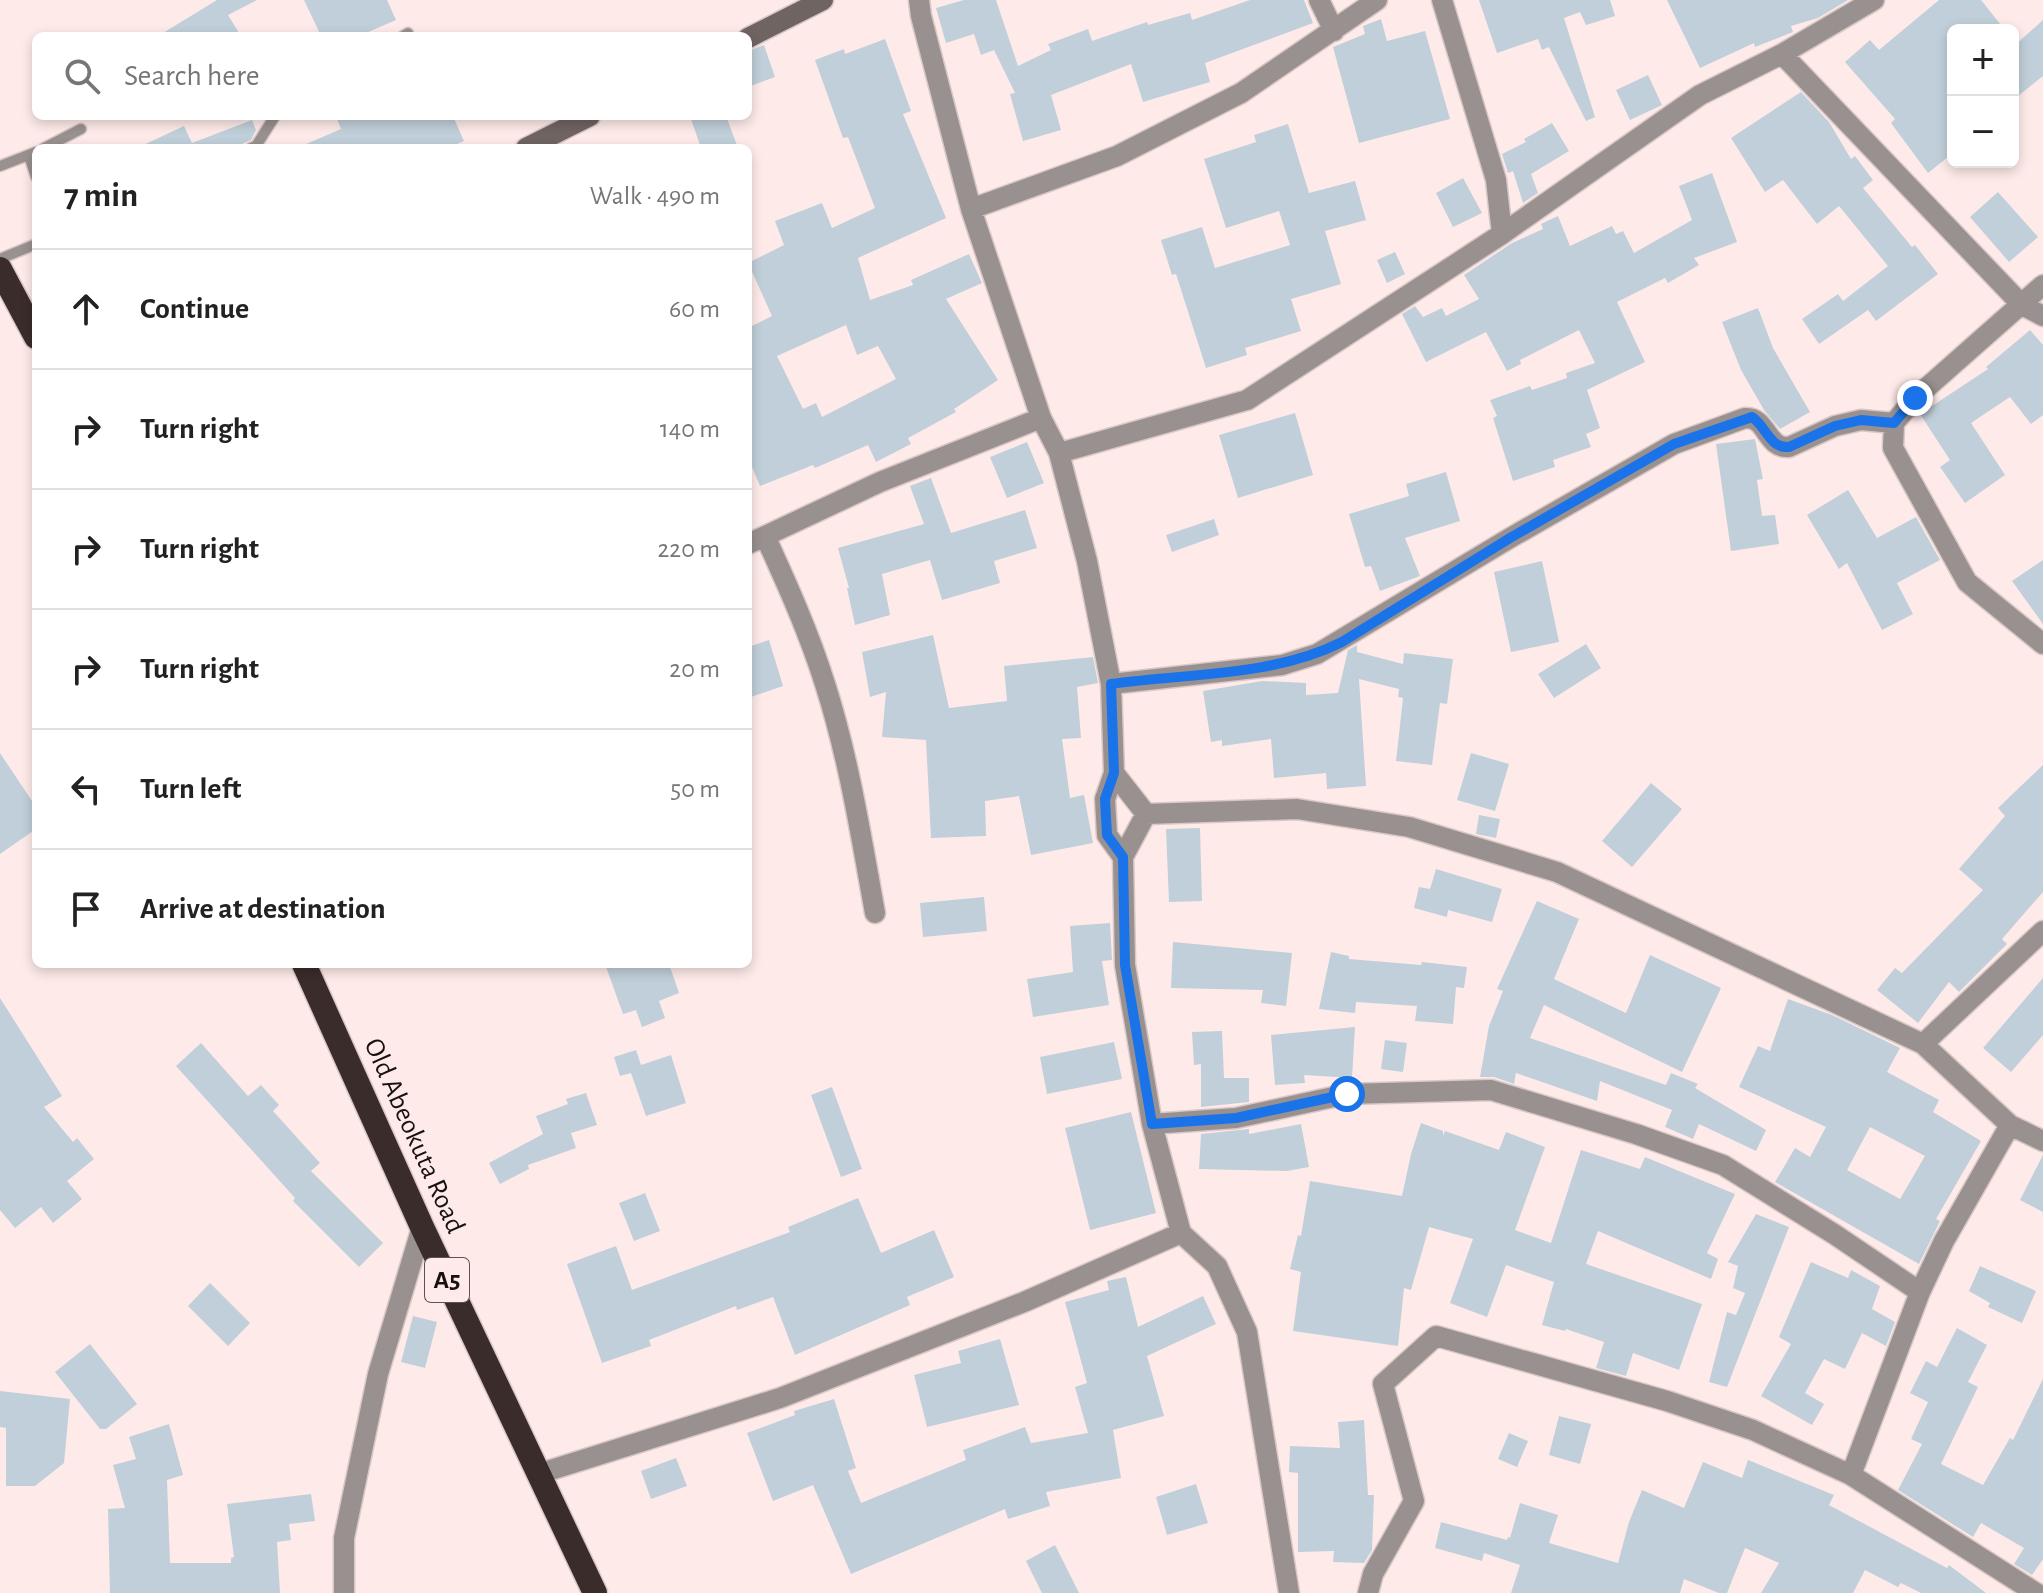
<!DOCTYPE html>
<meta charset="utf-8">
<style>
:root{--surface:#fff;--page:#f2f2f2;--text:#222;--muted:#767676;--line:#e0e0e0}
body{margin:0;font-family:"Alegreya Sans",sans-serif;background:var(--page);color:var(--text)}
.controls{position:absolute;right:24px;top:24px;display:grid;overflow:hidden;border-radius:12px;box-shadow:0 4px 12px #0003}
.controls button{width:72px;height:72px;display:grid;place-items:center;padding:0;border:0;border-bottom:2px solid var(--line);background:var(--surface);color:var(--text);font:40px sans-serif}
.stop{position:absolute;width:24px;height:24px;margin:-18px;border:6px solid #1a73e8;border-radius:50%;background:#fff}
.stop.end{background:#1a73e8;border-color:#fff;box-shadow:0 2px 8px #0008}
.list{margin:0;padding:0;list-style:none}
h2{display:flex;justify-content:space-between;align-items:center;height:104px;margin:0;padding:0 32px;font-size:34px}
h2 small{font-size:26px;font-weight:400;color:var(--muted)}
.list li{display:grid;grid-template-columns:52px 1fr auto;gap:24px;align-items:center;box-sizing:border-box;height:120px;padding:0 32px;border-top:2px solid var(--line)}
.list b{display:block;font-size:30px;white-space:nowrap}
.list em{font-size:26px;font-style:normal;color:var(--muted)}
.icon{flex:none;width:44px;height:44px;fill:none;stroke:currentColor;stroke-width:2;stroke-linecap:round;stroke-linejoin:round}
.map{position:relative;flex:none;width:2043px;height:1593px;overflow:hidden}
.search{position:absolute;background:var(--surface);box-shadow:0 4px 12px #0003;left:32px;top:32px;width:720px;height:88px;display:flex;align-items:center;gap:20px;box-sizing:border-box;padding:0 28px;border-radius:12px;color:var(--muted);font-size:30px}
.panel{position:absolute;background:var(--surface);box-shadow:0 4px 12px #0003;left:32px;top:144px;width:720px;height:824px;border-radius:12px}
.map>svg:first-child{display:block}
</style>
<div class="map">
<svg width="2043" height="1593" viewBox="0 0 2043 1593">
<rect width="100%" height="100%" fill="#feebe9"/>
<path fill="#c1cfda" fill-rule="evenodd" d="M217,0H257L228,15L241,36H158Z
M304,0H387L396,20L359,36H321Z
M964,0H996L1018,66L1051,50L1048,44L1088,29L1092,41L1147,22L1148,25L1190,13L1192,20L1250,0H1304L1313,23L1205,63L1210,82L1143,102L1131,64L1051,95L1061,130L1023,141L1010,94L1015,93L994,50L981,55L974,34L946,43L936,8Z
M1479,0H1610L1615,16L1586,25L1580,12L1564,18L1595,117L1586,121L1549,47L1542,50L1538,39L1497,53Z
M1667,0H1848L1818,18L1791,26L1793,32L1755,47L1754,43L1700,68Z
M1939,0H1981L2005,30H1953V153L1928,173L1891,123L1895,119L1845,62L1870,40L1879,50Z
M1381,19L1387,41L1425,31L1450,119L1359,143L1333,47L1365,34L1363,26Z
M2043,20V76L2013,100V47Z
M885,39L911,111L903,114L946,218L858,258L870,300L913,285L911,280L969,254L982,283L946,299L998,380L954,409L956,412L908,438L911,444L876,462L868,445L815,468L813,465L760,486L752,467L748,468V328L772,316L748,263L784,245L775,221L822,203L832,228L875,208L848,137L843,138L815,60L844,49L845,54ZM846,325L857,355L878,346L896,379L822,417L816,403L803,409L777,356Z
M764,45L775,77L748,87V51Z
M1648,75L1662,105L1630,120L1616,90Z
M1801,92L1829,122L1851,159L1855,156L1873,180L1863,188L1912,247L1915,245L1938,274L1876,321L1868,310L1819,344L1802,319L1838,294L1843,301L1888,266L1839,206L1817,224L1783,180L1765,192L1731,138Z
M336,116H453L464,141L448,148H297L341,129Z
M690,116H726L738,148H701Z
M252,120L256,130L251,140L233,148H137L184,126L192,143Z
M1552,123L1569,151L1531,174L1538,193L1523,203L1513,171L1508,173L1502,154L1526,142L1524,139Z
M1288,124L1309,193L1355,181L1366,220L1325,231L1341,284L1291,299L1301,331L1245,348L1247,355L1206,368L1176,274L1172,275L1161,240L1202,227L1215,268L1290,245L1279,211L1226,228L1204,159L1256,142L1254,135Z
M1712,173L1737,242L1694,258L1699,265L1668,283L1665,278L1617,302L1645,362L1587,390L1600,428L1586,434L1591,447L1553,460L1555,467L1513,481L1493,418L1497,416L1490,400L1530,386L1532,390L1567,378L1566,373L1595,363L1579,330L1520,360L1521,364L1507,371L1486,332L1426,362L1402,314L1415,306L1423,317L1442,308L1446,316L1479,299L1464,275L1512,243L1543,229L1541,224L1558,216L1570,246L1612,226L1616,234L1623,231L1634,253L1692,220L1679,186Z
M1463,178L1482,213L1453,227L1436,193Z
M1998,192L2038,237L2009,262L1970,217Z
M1395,252L1405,274L1387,283L1377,260Z
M1758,308L1773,348L1810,412L1780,429L1764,410L1741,370L1722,322Z
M2030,330L2043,345V415L2031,424L2010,397L1971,423L2005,475L1965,503L1940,467L1950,460L1920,414L1988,369L1986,367Z
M1295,413L1313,475L1238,498L1219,435Z
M1755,439L1763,479L1757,480L1762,516L1775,515L1779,544L1731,551L1716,444Z
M1027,442L1044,483L1007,498L990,457Z
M1446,472L1460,521L1405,538L1420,576L1380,591L1371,566L1365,567L1349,514L1409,496L1406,484Z
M931,478L951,533L1025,510L1037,548L994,561L1000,583L942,600L930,560L882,574L890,615L855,625L847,588H849L838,548L924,524L910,486Z
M1848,490L1877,538L1916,517L1940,560L1897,583L1913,614L1882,630L1847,563L1839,569L1807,515Z
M1214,519L1219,535L1172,552L1166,535Z
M2043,560V624L2012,581Z
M1542,561L1559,642L1511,652L1494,572Z
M933,635L949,708L1007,701L1004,666L1093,657L1098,683L1077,687L1081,738L1062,739L1070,798L1084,795L1093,843L1031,855L1019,796L985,801L986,836L931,838L926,740L882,737L886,692L870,697L862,652Z
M769,640L783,686L748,698V647Z
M1586,644L1601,668L1554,698L1538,674Z
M1357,645V652L1403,664L1404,653L1453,659L1447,704L1440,703L1432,765L1396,761L1403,698L1398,697L1399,689L1359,679L1366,786L1327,789L1326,773L1274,778L1271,739L1222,746V740L1211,742L1203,691L1262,681L1306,683V695L1338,693L1348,650Z
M0,753L36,807V829L0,854Z
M1471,753L1509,764L1495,811L1457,800Z
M2043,765V892L2002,939L2007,944L1959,992L1949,982L1918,1023L1877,990L1895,968L1902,973L1983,890L1959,869L2005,816L1998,808Z
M1651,783L1682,809L1632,867L1602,841Z
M1479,815L1500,819L1496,838L1476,834Z
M1200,828L1202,901L1169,902L1166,829Z
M1436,869L1502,889L1492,922L1448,910L1447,917L1414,908L1419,887L1430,889Z
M984,897L987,931L923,937L920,903Z
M1537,901L1579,919L1554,979L1626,1013L1650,955L1721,988L1682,1072L1544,1005L1530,1038L1666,1085L1671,1073L1698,1084L1695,1088L1766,1130L1756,1151L1699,1124L1693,1139L1665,1127L1672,1110L1600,1081L1597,1101L1516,1073L1514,1084L1494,1077H1480L1489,1026L1503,991L1497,989Z
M1110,923L1112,960L1102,961L1109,1005L1033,1017L1027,979L1073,972L1070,926Z
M1173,942L1292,953L1286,1006L1261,1003L1263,990L1171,988Z
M1331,952L1349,956V959L1421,965L1422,962L1467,967L1464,988L1456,987L1453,1024L1415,1021L1417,1006L1356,1002L1355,1013L1319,1009Z
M605,964H669L679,993L659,1001L665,1018L642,1027L636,1010L623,1014Z
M2043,978V1035L2011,1072L1983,1048Z
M0,998L62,1096L44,1107L73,1142L77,1138L94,1159L67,1181L82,1199L53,1223L41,1207L15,1228L0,1210Z
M1788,999L1832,1015L1900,1048L1887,1072L1939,1100L1933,1112L1981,1141L1936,1219L1940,1221L1919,1264L1775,1182L1795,1148L1810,1157L1826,1127L1739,1087L1758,1046L1770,1051ZM1870,1127L1925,1156L1900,1199L1847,1170Z
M1355,1027L1352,1078L1304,1075L1305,1083L1275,1085L1271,1035Z
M1222,1031L1224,1078H1249V1102L1201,1107V1064L1194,1065L1192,1032Z
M1385,1040L1407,1043L1403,1072L1381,1069Z
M1114,1042L1122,1079L1047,1094L1040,1057Z
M201,1043L248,1096L261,1085L279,1105L273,1111L320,1163L311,1171L383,1243L359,1267L293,1201L295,1198L176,1066Z
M636,1050L641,1065L671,1055L686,1103L646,1116L631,1073L620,1076L614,1057Z
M832,1087L862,1169L841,1177L811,1095Z
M586,1093L597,1125L571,1133L576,1148L528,1165L529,1169L500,1184L489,1163L543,1134L536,1116L568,1104L566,1099Z
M1131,1112L1156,1213L1090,1230L1065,1128Z
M1421,1123L1443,1131V1136L1445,1131L1499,1150L1506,1132L1545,1147L1515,1230L1551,1243L1581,1150L1640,1169L1645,1157L1735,1194L1707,1253L1718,1259L1711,1279L1598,1231L1586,1264L1702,1304L1679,1370L1633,1353L1626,1376L1596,1368L1604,1342L1566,1329L1565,1331L1542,1325L1554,1282L1506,1265L1487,1317L1450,1303L1473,1239L1429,1227L1411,1290L1404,1288L1398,1346L1293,1331L1301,1272L1290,1269L1298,1235L1301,1236L1310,1181L1402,1196L1411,1154Z
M1301,1124L1309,1167L1287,1171L1199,1169L1201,1134L1249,1129V1134Z
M2043,1155V1212L2020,1200Z
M645,1193L660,1231L634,1241L619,1203Z
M858,1198L881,1253L934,1230L954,1277L907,1297L910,1305L795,1355L773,1297L737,1310L736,1306L649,1340L651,1346L602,1363L567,1264L616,1246L632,1290L790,1232L788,1227Z
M1756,1214L1789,1227L1727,1387L1709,1382L1727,1312L1736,1315L1745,1293L1733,1288L1738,1266L1728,1262Z
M1811,1262L1848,1278L1851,1270L1880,1286L1872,1309L1895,1322L1886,1346L1862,1333L1845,1369L1824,1359L1805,1393L1824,1404L1812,1425L1761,1396L1791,1344L1779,1337Z
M1980,1266L2036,1291L2022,1323L1988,1307L1990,1303L1969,1291Z
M1126,1277L1138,1327L1203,1296L1216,1324L1147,1356L1164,1416L1113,1430L1121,1478L1046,1492L1050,1506L1008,1519L1005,1509L851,1574L813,1485L773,1501L747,1433L795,1415L794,1411L834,1399L856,1468L848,1471L861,1503L966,1460L963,1450L1025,1427L1031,1443L1088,1433L1075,1387L1087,1383L1065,1302L1109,1290L1107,1281Z
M210,1283L250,1323L228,1346L188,1306Z
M413,1316L437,1322L425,1368L401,1362Z
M1957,1328L1987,1345L1968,1382L1978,1387L1941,1464L1983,1485L2010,1438L2013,1440L2043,1379V1559L2032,1575L2014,1564L2024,1548L1981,1523L1973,1537L1898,1490L1922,1444L1911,1439L1928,1402L1910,1393L1926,1361L1937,1367Z
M1000,1339L1019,1405L927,1427L914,1375L961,1363L958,1351Z
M90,1344L137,1404L106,1429H100L55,1372Z
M0,1391L70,1399L64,1463L35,1486H6V1428L0,1427Z
M1559,1416L1591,1424L1580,1464L1549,1455Z
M1364,1420L1368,1495H1374L1372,1550L1364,1563L1333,1562L1334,1551L1298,1552V1473L1289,1472L1290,1446L1340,1448L1338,1422Z
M169,1424L183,1475L167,1480L170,1563H231V1558L234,1557L227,1504L311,1494L315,1521L289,1524L291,1540L277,1542L280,1593H110L108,1509L125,1508L113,1465L136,1459L129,1437Z
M1509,1433L1528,1441L1517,1467L1498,1459Z
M676,1458L687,1486L651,1499L641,1471Z
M1748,1460L1834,1495L1829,1505L1947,1568L1949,1565L1986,1593H1921L1901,1583L1898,1587L1865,1570L1853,1593H1761L1779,1563L1745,1548L1727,1593H1719L1684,1579L1680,1593H1511L1520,1565L1484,1553L1482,1561L1435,1548L1441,1522L1507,1540L1508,1537L1510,1538L1520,1503L1558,1515L1549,1543L1618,1563L1629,1522L1642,1490L1684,1508L1703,1462L1742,1478Z
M1196,1484L1208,1523L1167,1535L1156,1497Z
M1055,1545L1079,1593H1042L1026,1561Z"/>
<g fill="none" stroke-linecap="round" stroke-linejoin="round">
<g stroke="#d9c8c6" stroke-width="13">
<path id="lane" d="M403,36L408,33
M44,148L81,129
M251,148L256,146L275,116
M29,156L36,177
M0,166L36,152
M0,259L36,244"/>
</g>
<g stroke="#d9c8c6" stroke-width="23">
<path id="street" d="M919,0L921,16L971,209L1041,418L1059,453L1087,561L1111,684L1114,773L1105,799L1107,835L1123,857L1125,965L1152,1124L1181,1233L1217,1266L1247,1332L1289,1593
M1319,0L1334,31
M1442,0L1496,180L1502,234
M1782,54L2022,305L2043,316
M971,209L1117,156L1241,93L1377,0
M2043,285L1915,398L1894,423L1893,448L1967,582L2043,644
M1059,453L1247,400L1502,234L1700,95L1782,54L1874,0
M765,536C787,584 809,633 825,684C849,759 861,836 875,913
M748,544L880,482L1041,418
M1111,684L1282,665L1317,654L1510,538L1674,444L1745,418C1767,416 1766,449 1789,447L1835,426L1861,420L1894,423
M1114,773L1146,814L1123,857
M1146,814L1297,809L1409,827L1557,872L1923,1044L2010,1125L2043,1141
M1923,1044L2043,931
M1152,1124L1236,1118L1347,1094L1491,1090L1636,1134L1723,1165L1834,1234L1920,1292
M538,1474L780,1398L1024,1302L1181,1233
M1851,1475L1920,1292L1944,1241L2010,1125
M344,1593V1538L378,1374L422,1227
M1368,1593L1373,1574L1414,1501L1383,1384L1436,1336L1667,1401L1753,1430L1851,1475L2036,1593"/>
</g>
<g stroke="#d9c8c6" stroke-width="23">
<path id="secondary" d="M748,38L823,0
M526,148L590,116"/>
</g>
<g stroke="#d9c8c6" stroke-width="27">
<path id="highway" d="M0,269L36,337
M304,964L422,1227L595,1593"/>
</g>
<use href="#lane" stroke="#999190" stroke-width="10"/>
<use href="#street" stroke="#999190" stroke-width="20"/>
<use href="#secondary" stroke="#706463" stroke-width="20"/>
<use href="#highway" stroke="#3a2c2a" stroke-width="24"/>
</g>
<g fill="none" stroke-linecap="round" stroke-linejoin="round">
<path stroke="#1a73e8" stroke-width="10" d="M1347,1094L1236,1118L1152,1124L1125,965L1123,857L1107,835L1105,799L1114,773L1111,684C1188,673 1272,677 1342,642L1510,538L1674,444L1752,417C1766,426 1770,449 1789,447L1835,426L1861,420L1894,423L1915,398"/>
</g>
<g text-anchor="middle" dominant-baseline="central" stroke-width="6" stroke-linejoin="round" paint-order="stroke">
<rect fill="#feebe9" stroke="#5c5251" stroke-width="2" x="425" y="1258" width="44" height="44" rx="6"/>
<g font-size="26" font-weight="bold" fill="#171110">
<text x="447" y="1280">A5</text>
</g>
<g font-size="28" fill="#171110" stroke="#feebe9">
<text transform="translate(414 1136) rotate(66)">Old Abeokuta Road</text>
</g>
</g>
</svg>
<div class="controls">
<button>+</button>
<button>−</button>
</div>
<div class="stop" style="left:1347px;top:1094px"></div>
<div class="stop end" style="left:1915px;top:398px"></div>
<div class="search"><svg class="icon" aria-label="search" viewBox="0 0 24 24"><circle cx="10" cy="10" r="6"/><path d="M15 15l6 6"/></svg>Search here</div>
<section class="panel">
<h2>7 min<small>Walk · 490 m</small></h2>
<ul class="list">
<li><svg class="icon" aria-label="ahead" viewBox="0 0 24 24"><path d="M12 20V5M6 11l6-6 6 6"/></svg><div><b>Continue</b></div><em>60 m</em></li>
<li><svg class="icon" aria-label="right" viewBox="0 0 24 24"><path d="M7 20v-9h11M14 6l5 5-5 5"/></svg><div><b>Turn right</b></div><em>140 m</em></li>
<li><svg class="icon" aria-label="right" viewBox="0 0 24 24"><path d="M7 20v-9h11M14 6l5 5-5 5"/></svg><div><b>Turn right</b></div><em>220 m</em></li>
<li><svg class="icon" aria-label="right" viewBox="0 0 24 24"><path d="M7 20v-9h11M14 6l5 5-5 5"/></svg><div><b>Turn right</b></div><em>20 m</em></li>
<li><svg class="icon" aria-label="left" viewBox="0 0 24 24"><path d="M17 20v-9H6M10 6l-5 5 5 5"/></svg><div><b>Turn left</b></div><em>50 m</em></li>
<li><svg class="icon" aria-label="arrive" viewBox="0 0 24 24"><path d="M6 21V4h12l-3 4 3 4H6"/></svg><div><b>Arrive at destination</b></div></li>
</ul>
</section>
</div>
